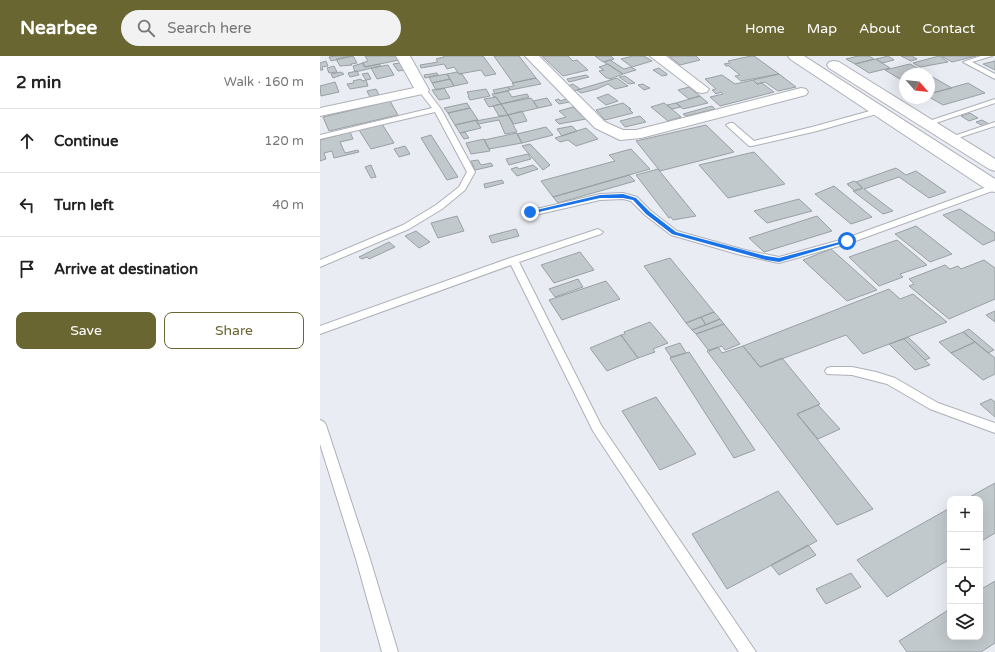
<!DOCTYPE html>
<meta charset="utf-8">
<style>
:root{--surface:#fff;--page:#f2f2f2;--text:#222;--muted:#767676;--line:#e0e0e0;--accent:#6a6632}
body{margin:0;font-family:"Varela Round",sans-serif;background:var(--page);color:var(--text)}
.controls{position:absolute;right:12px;bottom:12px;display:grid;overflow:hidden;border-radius:8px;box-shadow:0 4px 16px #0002}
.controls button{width:36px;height:36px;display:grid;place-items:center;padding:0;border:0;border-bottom:1px solid var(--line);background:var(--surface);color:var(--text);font:20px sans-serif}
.compass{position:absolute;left:579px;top:12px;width:36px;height:36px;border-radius:50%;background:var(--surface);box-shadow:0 4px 16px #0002;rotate:117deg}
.stop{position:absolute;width:12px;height:12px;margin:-9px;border:3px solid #1a73e8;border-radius:50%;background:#fff}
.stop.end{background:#1a73e8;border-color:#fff;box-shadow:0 1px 4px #0008}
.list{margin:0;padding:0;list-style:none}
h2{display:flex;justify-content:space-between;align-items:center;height:52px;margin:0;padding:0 16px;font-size:17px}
h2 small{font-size:13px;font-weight:400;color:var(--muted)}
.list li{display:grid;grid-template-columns:26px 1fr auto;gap:12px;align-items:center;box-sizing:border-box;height:64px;padding:0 16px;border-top:1px solid var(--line)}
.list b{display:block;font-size:15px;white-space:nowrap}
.list em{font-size:13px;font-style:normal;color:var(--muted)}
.actions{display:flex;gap:8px;padding:12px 16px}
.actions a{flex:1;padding:9px 0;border:1px solid var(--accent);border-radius:8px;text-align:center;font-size:14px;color:var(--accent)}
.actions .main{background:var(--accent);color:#fff}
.icon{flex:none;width:22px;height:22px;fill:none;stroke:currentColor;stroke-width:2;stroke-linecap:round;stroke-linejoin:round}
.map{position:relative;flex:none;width:675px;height:596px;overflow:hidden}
header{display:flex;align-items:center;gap:24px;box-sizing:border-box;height:56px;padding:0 20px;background:var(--accent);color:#fff}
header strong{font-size:19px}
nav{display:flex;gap:22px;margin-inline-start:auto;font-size:14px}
.search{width:280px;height:36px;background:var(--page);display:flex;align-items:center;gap:10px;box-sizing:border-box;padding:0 14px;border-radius:22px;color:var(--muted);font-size:15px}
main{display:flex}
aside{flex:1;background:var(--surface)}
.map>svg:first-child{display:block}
</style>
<header>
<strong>Nearbee</strong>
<div class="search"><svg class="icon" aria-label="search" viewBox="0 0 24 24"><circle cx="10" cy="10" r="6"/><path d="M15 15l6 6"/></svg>Search here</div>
<nav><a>Home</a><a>Map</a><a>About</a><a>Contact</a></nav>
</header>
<main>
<aside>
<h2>2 min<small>Walk · 160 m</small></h2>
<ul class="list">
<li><svg class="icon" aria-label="ahead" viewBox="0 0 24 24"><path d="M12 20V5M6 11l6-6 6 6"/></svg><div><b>Continue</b></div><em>120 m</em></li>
<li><svg class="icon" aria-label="left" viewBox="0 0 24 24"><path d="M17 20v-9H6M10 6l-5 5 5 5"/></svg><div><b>Turn left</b></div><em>40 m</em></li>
<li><svg class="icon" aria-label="arrive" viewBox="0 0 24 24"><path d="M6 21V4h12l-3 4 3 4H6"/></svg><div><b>Arrive at destination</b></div></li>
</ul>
<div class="actions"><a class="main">Save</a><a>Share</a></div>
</aside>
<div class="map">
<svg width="675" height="596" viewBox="0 0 675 596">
<rect width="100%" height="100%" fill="#e9ecf3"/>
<path fill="#c2c9cd" stroke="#99a0a5" d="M16,0H33L11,5L9,1Z
M33,0L37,7L31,8L32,9L20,10L16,3Z
M45,0H77L79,4L45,11L42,7L48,5Z
M123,0H163L176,18L165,20L161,14L139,18L134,11L127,13L124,8L101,12L100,9L118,6L116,3L124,1Z
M174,0H199L216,22L193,27Z
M222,0H248L253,5L257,4L268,14L243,20Z
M275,0H291L294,3L283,6Z
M313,0H324L332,5L312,11L301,3Z
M349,0H376L380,4L360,9Z
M431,0H434L459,18L421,25L415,20L420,19L409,10H406L404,8L410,7L408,5Z
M538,0H549L554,3L535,8L526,3Z
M568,0L574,4L562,7L556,3Z
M581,0H592L597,3L591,5Z
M619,0L628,6L600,11L593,7Z
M621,0H656L632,6Z
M556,3L570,12L549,17L535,8Z
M290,4L304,13L311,11L316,14L303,18L284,6Z
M6,5L8,10L2,11L3,14H0V7Z
M675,5V14L663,8Z
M43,7L45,11L59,8L61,10L35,16L33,10Z
M80,7L85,14L78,15L73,8Z
M288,8L303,18L290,23L285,21L279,15L284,14L279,11Z
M590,8L608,18H585V26L565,14Z
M68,9L74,19L57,23L51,12Z
M14,10L17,16L9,17L7,12Z
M339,12L347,18V19L342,20L333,14Z
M37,15L39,19L30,21L28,17Z
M21,16L24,18L13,22L11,18Z
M137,16L139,18H142L148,27L134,30L127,18Z
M48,17L51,23L46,24L42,18Z
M117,17L118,19L105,22L104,19Z
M127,18L130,23L112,27L109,21Z
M459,18L476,31L458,35L445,26L437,28L433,24Z
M266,19L269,21L249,26L247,23Z
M402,19L415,28L433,24L437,28L442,27L454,36L400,50L390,41L403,38L401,36L396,38L392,34L396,33L385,23Z
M609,19L632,32L609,38Z
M305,20L315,27L309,28L299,21Z
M216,22L221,28L190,34L188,31L194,30L192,27Z
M297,22L308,30L295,33L288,28L277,33L261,37L257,34Z
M41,23L42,25L46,24L48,30L30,33L27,28L34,27L33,25Z
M130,23L134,30L116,34L112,27Z
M15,26L19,36L1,40L0,30Z
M648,27L665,37L623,49L609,41V38Z
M253,28L260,33L254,35L248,30Z
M323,28L326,30L330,32L324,34L318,29Z
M188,31L190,34L175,38L173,34Z
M369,31L380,40L369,43L358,34Z
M124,32L130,42L119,44L112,34Z
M56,33L59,39L50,41L47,35Z
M166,33L170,40L150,44L148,40H149L147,36Z
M188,35L192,41L207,38L209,41L181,48L176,41H174L172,38Z
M288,38L298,45L286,49L277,42Z
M380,40L388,47L363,53L356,47Z
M176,41L181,48L169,51L164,43Z
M211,42L218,52L188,59L181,48Z
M227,42L232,49L218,52L213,45Z
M239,43L240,45L246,43L249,46L239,48L235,44Z
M70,45L78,59L9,75L3,61Z
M147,47L150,52L128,57L124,52Z
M303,47L311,53H309L313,57L285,64L276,54Z
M344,47L352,53L361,61L348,65L331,51Z
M356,47L361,51L352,53L347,49Z
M181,48L188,59L179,60L173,50Z
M392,50L395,53L366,60L363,58Z
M253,51L266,63L239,68L235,64L246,61L239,55Z
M150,52L158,64L135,69L128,57Z
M202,55L207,65L194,68L188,59Z
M650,57L658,62L649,65L641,60Z
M188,59L197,76L185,78L179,64L158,68L156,65Z
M320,60L326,66L305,71L300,65Z
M156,64L161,72L140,77L135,69Z
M662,64L669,68L663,70L656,66Z
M62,68L74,87L51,93L39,74Z
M386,69L414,96L340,115L316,85Z
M252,70L257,75L242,80L237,73Z
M226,71L233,79L202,87L197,78Z
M266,72L278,83L256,90L248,84L240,86L235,82Z
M30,76L33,83L20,86L25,97L38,94L39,96L14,102L12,95L4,97L6,103L0,105V84Z
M145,76L149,82L144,83L140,77Z
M197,77L202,87L169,93L164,84Z
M111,79L138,121L127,124L101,82Z
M164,83L170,95L151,98L146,87Z
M210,88L230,109L223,114L202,90Z
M85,90L90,98L79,101L74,93Z
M311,93L330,113L233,141L221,125L295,105L289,99Z
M434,96L465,128L408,142L379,109Z
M208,98L211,103L189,109L186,103Z
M158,104L161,109L171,107L173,110L155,114L151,105Z
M51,109L56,121L51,122L45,111Z
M213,109L218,113L197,120L191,113L197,111L199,113Z
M576,112L586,119L596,115L626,136L609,142L579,121L544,133L573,155L563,158L533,135L543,132L536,126Z
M338,113L376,160L353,164L351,161L349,162L316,119Z
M309,119L315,125L238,147L233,141Z
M182,124L184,127L165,132L164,128Z
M534,125L536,126L543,132L535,135L528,129H529L527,128Z
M514,130L552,161L531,168L495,138Z
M479,143L492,155L447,167L434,155Z
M640,153L675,177V184L663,189L623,159Z
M137,160L144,175L118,182L111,167Z
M497,160L512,175L444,196L429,182Z
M596,170L632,198L610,206L575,178Z
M196,173L199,180L172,187L169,180Z
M96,175L110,186L99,192L85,180Z
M577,184L607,209L580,218L583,221L559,230L529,201Z
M69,186L75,191L49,203L47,201L42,203L39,201Z
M511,193L557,234L527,245L483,204Z
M260,196L274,214L234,227L221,209Z
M350,202L394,256L366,267L324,210Z
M664,204L675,212V243L629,263L589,230L594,228L589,223L625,209L630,213L638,210L641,213Z
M258,223L263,231L235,241L229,233Z
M286,225L300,243L242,264L229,244Z
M569,233L580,243L593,238L627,266L543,298L526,279L440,311L423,290Z
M675,255V266L666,259Z
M394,256L400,263L386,269L381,261Z
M381,261L386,269L372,274L366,267Z
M400,263L404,268L376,278L372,274Z
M330,266L348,287L333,293L335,296L318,302L301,279L305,278L304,276Z
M404,268L420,288L405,294L402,290L389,295L376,278Z
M649,273L674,294L668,297L643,276Z
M643,276L655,286L631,297L619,286Z
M301,279L318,302L287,315L270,292Z
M588,281L610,302L605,304L584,283Z
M584,283L610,309L595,314L569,288Z
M655,286L675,302V318L663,324L631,297Z
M360,287L366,297L351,301L345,292Z
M423,290L440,311L462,302L500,348L477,358L553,453L517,469L387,295L398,291L402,297Z
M369,296L435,394L414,402L350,302Z
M336,341L376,398L340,414L302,355Z
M671,343L675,346V361L660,348Z
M498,349L520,373L498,383L477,358Z
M675,427V477L660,486V443H646Z
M458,435L497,485L407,533L372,478Z
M630,452V503L567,541L537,504Z
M488,489L496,499L459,519L451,509Z
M531,517L541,531L506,548L496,533Z
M675,525V587L661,596H587L579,585L630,553V581H660V534Z"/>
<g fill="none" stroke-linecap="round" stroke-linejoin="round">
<g stroke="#adb0b7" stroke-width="2">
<path id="lane" d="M661,0H672L652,6L675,18V23L643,6Z
M99,32H105L121,53L155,116L145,134L122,153L89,173L0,211V204L83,169L116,149L139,131L147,116L115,56L0,83V79L112,52L98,34Z
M675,43V47L610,69H607L603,67Z
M557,53L561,55L560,57L497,75L432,90H429L406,69L410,67H413L434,85L492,71Z
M675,66V70L632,84L628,82Z
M675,128V134L530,187L459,207L421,199L351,179L325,159L311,145L303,143L280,144L211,160L207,157L208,155L280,138L303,137L317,141L331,155L357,175L425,194L459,201L524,183Z
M278,173L283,176L281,178L199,206L281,369L436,596H419L273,375L191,209L0,278V270L190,202Z
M511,311H532L556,316L575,322L618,347L675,367V377L610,353L567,328L532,319L507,318L505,315L507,312Z
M0,364L4,366L6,369L50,503L78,596H62L36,503L0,388Z"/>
</g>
<g stroke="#adb0b7" stroke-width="2">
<path id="street" d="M76,0H90L109,34L107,37L0,60V52L94,32Z
M205,0H219L285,66L303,74H316L481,32L486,33L488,36L486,39L321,82L300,84L275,72Z
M330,0H346L389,33L387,36L382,37L377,36Z"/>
</g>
<g stroke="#adb0b7" stroke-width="2">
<path id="primary" d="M468,0H484L675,123V136L669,135L470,3Z
M514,5L519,6L675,103V115L669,113L509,12L507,9L509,6Z"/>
</g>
<use href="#lane" fill="#fff" fill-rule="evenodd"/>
<use href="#street" fill="#fff" fill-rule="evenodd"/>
<use href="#primary" fill="#fff" fill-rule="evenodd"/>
</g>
<path fill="#1a73e8" d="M303,138L316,142L330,156L356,176L446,200L459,202L527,184L530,185L459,206L446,204L352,178L326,158L313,144L303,142H280L210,158L208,156L280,139Z"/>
</svg>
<div class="controls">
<button>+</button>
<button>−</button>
<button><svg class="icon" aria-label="locate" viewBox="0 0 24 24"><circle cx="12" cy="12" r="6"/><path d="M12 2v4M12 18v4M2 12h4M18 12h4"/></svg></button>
<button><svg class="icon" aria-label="layers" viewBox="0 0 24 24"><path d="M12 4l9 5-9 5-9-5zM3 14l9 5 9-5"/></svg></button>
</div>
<svg class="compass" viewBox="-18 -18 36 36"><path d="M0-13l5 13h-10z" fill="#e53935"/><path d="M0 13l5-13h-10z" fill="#767676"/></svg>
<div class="stop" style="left:527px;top:185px"></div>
<div class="stop end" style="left:210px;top:156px"></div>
</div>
</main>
